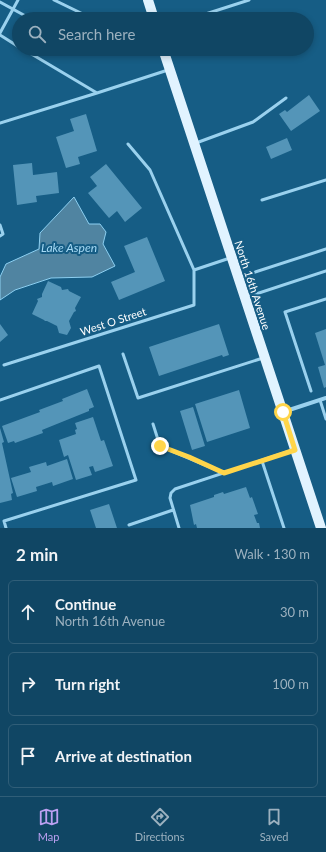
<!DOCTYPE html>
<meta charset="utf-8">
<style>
:root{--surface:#104664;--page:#194d6a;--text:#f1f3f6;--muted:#9cb1bf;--line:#305e78;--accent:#bca0f2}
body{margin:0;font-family:Lato,sans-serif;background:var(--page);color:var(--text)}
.stop{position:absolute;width:12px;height:12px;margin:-9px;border:3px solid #ffd54a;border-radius:50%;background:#fff}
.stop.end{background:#ffd54a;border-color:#fff;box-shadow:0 1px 4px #0008}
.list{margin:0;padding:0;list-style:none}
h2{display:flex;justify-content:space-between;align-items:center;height:52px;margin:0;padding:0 16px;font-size:17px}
h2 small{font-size:13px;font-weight:400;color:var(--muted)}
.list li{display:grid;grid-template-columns:26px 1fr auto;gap:12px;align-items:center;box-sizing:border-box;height:64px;margin:0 8px 8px;padding:0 8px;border:1px solid var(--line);border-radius:6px}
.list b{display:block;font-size:15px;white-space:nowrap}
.list p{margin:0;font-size:13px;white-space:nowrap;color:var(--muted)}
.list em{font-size:13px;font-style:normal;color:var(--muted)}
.icon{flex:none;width:22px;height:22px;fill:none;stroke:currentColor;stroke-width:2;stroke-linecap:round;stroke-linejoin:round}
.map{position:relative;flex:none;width:326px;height:528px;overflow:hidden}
.search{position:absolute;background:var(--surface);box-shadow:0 2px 6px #0003;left:12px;right:12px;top:12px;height:44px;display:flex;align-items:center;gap:10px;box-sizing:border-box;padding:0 14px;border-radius:22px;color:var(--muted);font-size:15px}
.sheet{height:268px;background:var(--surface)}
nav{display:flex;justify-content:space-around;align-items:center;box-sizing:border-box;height:56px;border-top:1px solid var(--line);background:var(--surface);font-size:11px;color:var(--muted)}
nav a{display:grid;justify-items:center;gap:2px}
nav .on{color:var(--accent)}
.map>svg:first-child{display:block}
</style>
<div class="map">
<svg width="326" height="528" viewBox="0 0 326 528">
<rect width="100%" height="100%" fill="#165d85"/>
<path fill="#5084a1" stroke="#8ccff1" d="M74,197L89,224H100L106,232L103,244L115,266L92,277L51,278L15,290L0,300V277L6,264L39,249L40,233Z"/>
<path fill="#5495b8" d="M309,95L320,111L291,131L279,114L285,110L287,112Z
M86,114L97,151L78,157L80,164L66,168L56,137L74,131L70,119Z
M287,138L292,150L271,159L266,147Z
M32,163L33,175L57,172L59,193L36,196L37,202L17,205L13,165Z
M106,164L142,208L125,222L117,211L109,218L88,193L97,186L90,177Z
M147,237L165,281L119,300L111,282L135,272L124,246Z
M48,281L61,287L62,290L68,289L69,291L81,297L75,308L76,311L74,312L69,321L71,328L67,335L59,333L57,326L47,321H45L44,320L32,314L38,301L37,299L42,297V294Z
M0,324L8,335L0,342Z
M219,324L229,355L223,357L222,355L159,376L149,347Z
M326,329V387L324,388L318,367L325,365L315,333Z
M87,389L94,407L89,409V411L42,430L43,433L15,443L14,441L8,443L2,426L40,412L39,410L63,401L62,399Z
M239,390L250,428L207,442L195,404Z
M193,407L205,446L192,450L180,411Z
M93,417L101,441L104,440L113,466L95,472L93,466L89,467L92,475L76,480L68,455L64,457L59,440L76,434L75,430L77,429L75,423Z
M0,428L4,442L2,443L13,493L11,494L12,500L0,503Z
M67,459L73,479L53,486L52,482L36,487L37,491L17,497L11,478L31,472L29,467L46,462L47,466Z
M246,487L250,498L252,497L258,514L254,515L257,523H259L260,528H197L196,524L194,525L190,505L214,497V495L223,492L224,494Z
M109,504L117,528H96L90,510Z"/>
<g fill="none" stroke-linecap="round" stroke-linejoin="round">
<path stroke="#9ad1ee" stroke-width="3" d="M54,0L85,15L89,19
M0,2L31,19
M190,19L249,0
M0,33L18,0
M0,35L19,47
M23,49L97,93
M0,123L97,93L168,70
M196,143L253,122L286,98
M262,200L326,180
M0,225L3,234L0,236
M194,270L230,258
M240,277L326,249
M247,297L326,271
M123,354L138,398L263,358
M4,365L194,305V270L150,170L128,144
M311,391L285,312L326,299
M0,400L99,366L136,480L4,521L6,528
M320,400L326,419
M153,424L160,446L224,473
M262,461L284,528
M129,525L173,510
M179,528L170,498L171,493L175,489L293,450"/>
<path stroke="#9ad1ee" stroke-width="4" d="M283,412L326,398"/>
<path stroke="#e1f3ff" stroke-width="10" d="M148,0L154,19
M163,49L321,528"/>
</g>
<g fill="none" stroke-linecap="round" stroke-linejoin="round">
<path stroke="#ffd54a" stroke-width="5" d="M160,446L189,457L224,473L295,450L283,412"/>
</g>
<g text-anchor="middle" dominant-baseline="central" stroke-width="4" stroke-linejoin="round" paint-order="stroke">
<g font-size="11" fill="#fff" stroke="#165d85">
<text transform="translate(253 285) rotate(72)">North 16th Avenue</text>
<text transform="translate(113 321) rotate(-18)">West O Street</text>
</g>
<g font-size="12" font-style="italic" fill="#a6daf5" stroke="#165d85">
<text x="69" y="247">Lake Aspen</text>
</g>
</g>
</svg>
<div class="stop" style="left:283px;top:412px"></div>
<div class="stop end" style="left:160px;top:446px"></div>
<div class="search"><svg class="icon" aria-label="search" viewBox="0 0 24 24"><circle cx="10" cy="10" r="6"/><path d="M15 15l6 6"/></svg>Search here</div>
</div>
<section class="sheet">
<h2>2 min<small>Walk · 130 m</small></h2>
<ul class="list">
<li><svg class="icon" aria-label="ahead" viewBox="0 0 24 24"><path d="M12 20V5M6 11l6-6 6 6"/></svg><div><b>Continue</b><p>North 16th Avenue</p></div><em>30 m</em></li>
<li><svg class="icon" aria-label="right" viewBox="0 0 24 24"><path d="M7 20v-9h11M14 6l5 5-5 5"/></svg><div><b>Turn right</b></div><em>100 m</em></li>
<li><svg class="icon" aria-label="arrive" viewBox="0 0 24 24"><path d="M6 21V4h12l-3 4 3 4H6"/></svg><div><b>Arrive at destination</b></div></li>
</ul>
</section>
<nav>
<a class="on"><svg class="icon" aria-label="map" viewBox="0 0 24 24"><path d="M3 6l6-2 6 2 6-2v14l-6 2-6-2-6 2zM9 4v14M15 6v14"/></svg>Map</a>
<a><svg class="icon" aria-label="directions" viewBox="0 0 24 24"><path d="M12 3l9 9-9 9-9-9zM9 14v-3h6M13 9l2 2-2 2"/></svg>Directions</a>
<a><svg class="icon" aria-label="saved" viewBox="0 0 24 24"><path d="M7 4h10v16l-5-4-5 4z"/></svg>Saved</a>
</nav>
